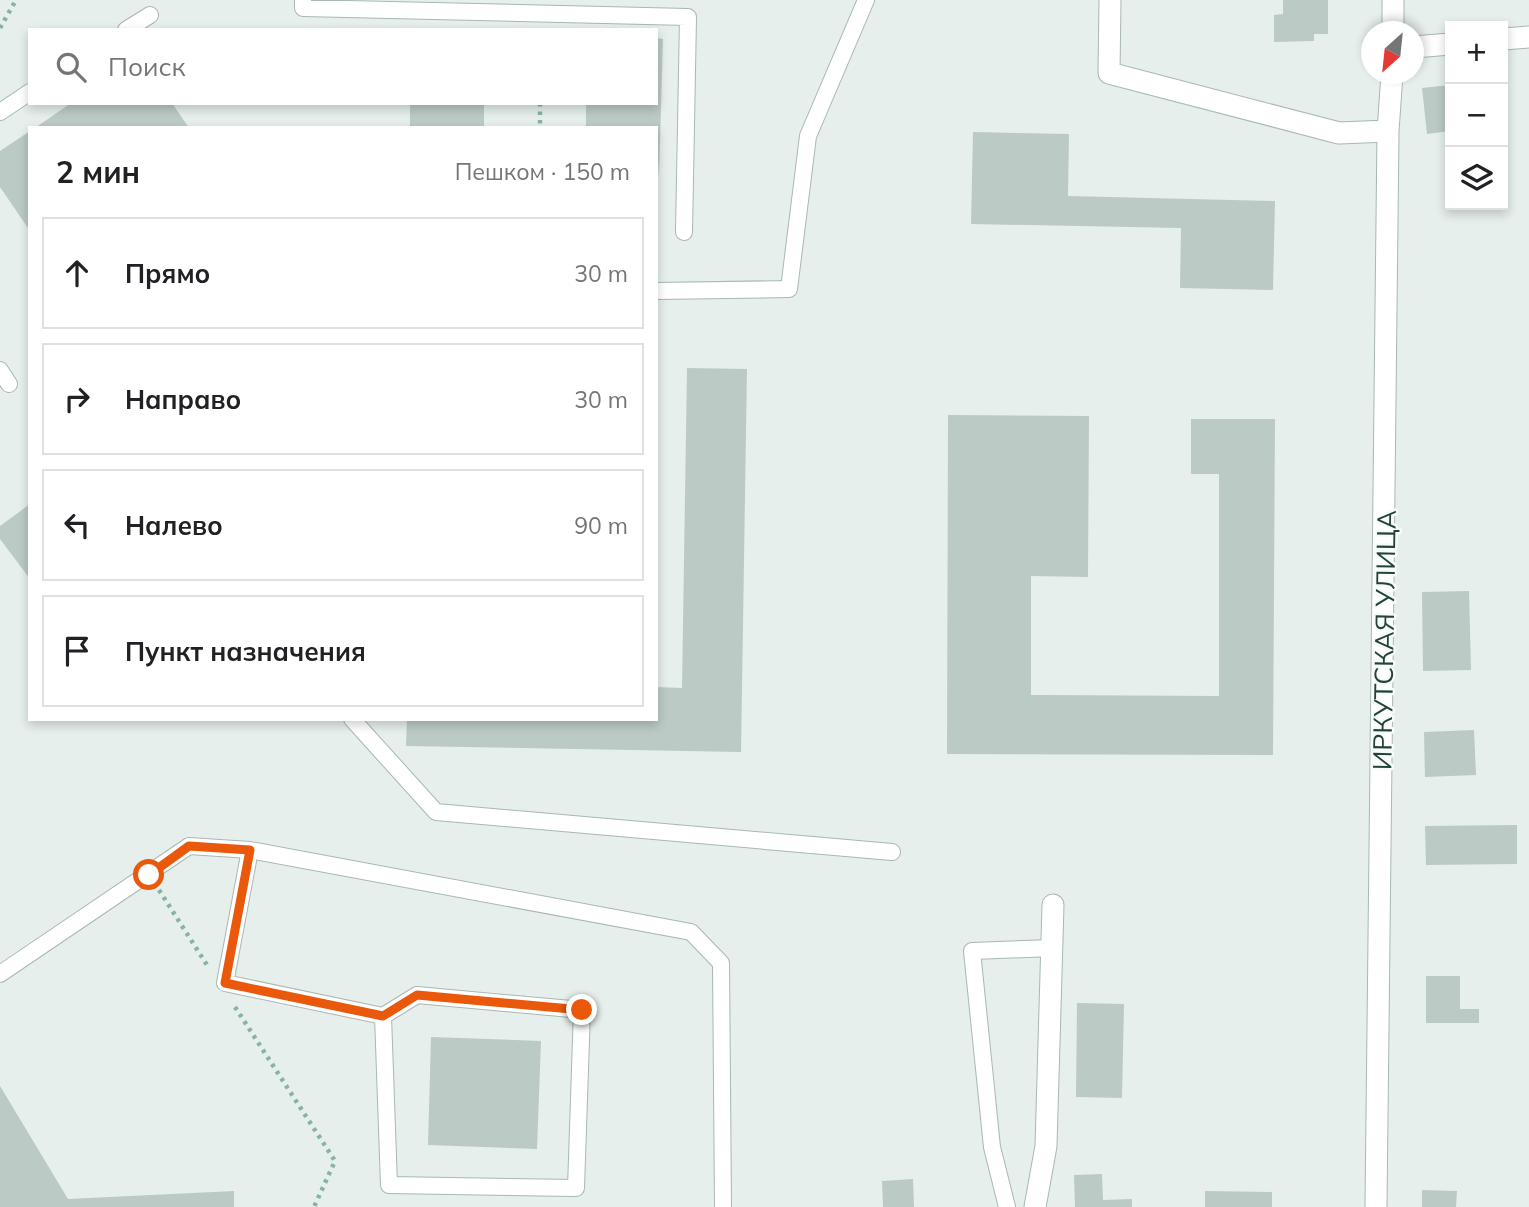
<!DOCTYPE html>
<html lang="ru">
<meta charset="utf-8">
<style>
:root{--surface:#fff;--page:#f6f6f6;--text:#202124;--muted:#757577;--line:#e0e0e0}
body{margin:0;font-family:Mulish,sans-serif;background:var(--page);color:var(--text)}
.controls{position:absolute;right:21px;top:21px;display:grid;overflow:hidden;border-radius:0px;box-shadow:0 4px 10px #0003}
.controls button{width:63px;height:63px;display:grid;place-items:center;padding:0;border:0;border-bottom:2px solid var(--line);background:var(--surface);color:var(--text);font:35px sans-serif}
.compass{position:absolute;left:1361px;top:21px;width:63px;height:63px;border-radius:50%;background:var(--surface);box-shadow:0 4px 10px #0003;rotate:207deg}
.stop{position:absolute;width:21px;height:21px;margin:-16px;border:5px solid #ea580c;border-radius:50%;background:#fff}
.stop.end{background:#ea580c;border-color:#fff;box-shadow:0 2px 7px #0008}
.list{margin:0;padding:0;list-style:none}
h2{display:flex;justify-content:space-between;align-items:center;height:91px;margin:0;padding:0 28px;font-size:30px}
h2 small{font-size:23px;font-weight:400;color:var(--muted)}
.list li{display:grid;grid-template-columns:46px 1fr auto;gap:21px;align-items:center;box-sizing:border-box;height:112px;margin:0 14px 14px;padding:0 14px;border:2px solid var(--line);border-radius:0px}
.list b{display:block;font-size:26px;white-space:nowrap}
.list em{font-size:23px;font-style:normal;color:var(--muted)}
.icon{flex:none;width:38px;height:38px;fill:none;stroke:currentColor;stroke-width:2;stroke-linecap:round;stroke-linejoin:round}
.map{position:relative;flex:none;width:1529px;height:1207px;overflow:hidden}
.search{position:absolute;background:var(--surface);box-shadow:0 4px 10px #0003;left:28px;top:28px;width:630px;height:77px;display:flex;align-items:center;gap:18px;box-sizing:border-box;padding:0 24px;border-radius:0px;color:var(--muted);font-size:26px}
.panel{position:absolute;background:var(--surface);box-shadow:0 4px 10px #0003;left:28px;top:126px;width:630px;height:595px;border-radius:0px}
.map>svg:first-child{display:block}
</style>
<div class="map">
<svg width="1529" height="1207" viewBox="0 0 1529 1207">
<rect width="100%" height="100%" fill="#e6efeb"/>
<path fill="#bbcac4" d="M1283,0H1328V34H1314V41L1274,42V15L1283,14Z
M656,38L663,39L659,178L656,128H586V103H656Z
M1450,85V131L1427,134L1422,88Z
M71,103H172L189,128H35Z
M410,103H484V128H410Z
M30,131V231L0,187V151Z
M973,132L1069,134L1068,196L1275,201L1273,290L1180,288L1181,228L971,224Z
M687,368L747,369L741,752L406,746L407,719H656V687L682,688Z
M948,415L1089,416L1088,577L1031,576V695H1043L1219,696V474H1191V419H1275L1273,755L947,754Z
M30,504V579L0,539V526Z
M1469,591L1471,670L1423,671L1422,592Z
M1474,730L1476,775L1425,777L1424,732Z
M1517,825V864L1426,865L1425,826Z
M1426,976H1460V1009H1479V1023H1426Z
M1077,1003L1124,1004L1122,1098L1076,1097Z
M431,1037L541,1041L537,1149L428,1145Z
M0,1086L68,1199L234,1191V1207H0Z
M1102,1174L1103,1200L1132,1199V1207H1075L1074,1175Z
M913,1179L914,1207H883L882,1181Z
M1422,1190L1457,1191L1456,1207H1422Z
M1205,1191L1272,1192V1207H1205Z"/>
<g fill="none" stroke-linecap="round" stroke-linejoin="round">
<g stroke="#a8b8b2" stroke-width="18">
<path id="lane" d="M303,0V8L688,17L684,232
M126,30L150,15
M0,112L30,92
M656,291L789,289L808,136L866,0
M0,370L9,384
M352,719L436,812L892,852
M250,850L225,983L383,1016L417,995L582,1010L576,1188L389,1185L383,1016
M0,974L189,846L250,850L691,932L721,963L723,1207
M1007,1207L992,1147L972,951L1053,948"/>
</g>
<g stroke="#a8b8b2" stroke-width="23">
<path id="street" d="M1110,0L1109,73L1339,133L1388,131
M1393,0V32
M1503,39L1529,37
M1414,47L1450,44
M1035,1207L1046,1146L1053,905
M1376,1207L1388,131L1392,74"/>
</g>
<path stroke="#86b3a5" stroke-width="4.5" stroke-dasharray="3.5 5" stroke-linecap="butt" d="M0,28L16,0
M540,103V128
M159,890L207,965
M235,1007L335,1161L314,1207"/>
<use href="#lane" stroke="#fff" stroke-width="16"/>
<use href="#street" stroke="#fff" stroke-width="21"/>
</g>
<g fill="none" stroke-linecap="round" stroke-linejoin="round">
<path stroke="#ea580c" stroke-width="9" d="M149,875L189,846L250,850L225,983L383,1016L417,995L582,1010"/>
</g>
<g text-anchor="middle" dominant-baseline="central" stroke-width="5" stroke-linejoin="round" paint-order="stroke">
<g font-size="26" fill="#24423a" stroke="#f7fbf9">
<text transform="translate(1384 640) rotate(-89)">ИРКУТСКАЯ УЛИЦА</text>
</g>
</g>
</svg>
<div class="controls">
<button>+</button>
<button>−</button>
<button><svg class="icon" aria-label="layers" viewBox="0 0 24 24"><path d="M12 4l9 5-9 5-9-5zM3 14l9 5 9-5"/></svg></button>
</div>
<svg class="compass" viewBox="-18 -18 36 36"><path d="M0-13l5 13h-10z" fill="#e53935"/><path d="M0 13l5-13h-10z" fill="#757577"/></svg>
<div class="stop" style="left:149px;top:875px"></div>
<div class="stop end" style="left:582px;top:1010px"></div>
<div class="search"><svg class="icon" aria-label="search" viewBox="0 0 24 24"><circle cx="10" cy="10" r="6"/><path d="M15 15l6 6"/></svg>Поиск</div>
<section class="panel">
<h2>2 мин<small>Пешком · 150 m</small></h2>
<ul class="list">
<li><svg class="icon" aria-label="ahead" viewBox="0 0 24 24"><path d="M12 20V5M6 11l6-6 6 6"/></svg><div><b>Прямо</b></div><em>30 m</em></li>
<li><svg class="icon" aria-label="right" viewBox="0 0 24 24"><path d="M7 20v-9h11M14 6l5 5-5 5"/></svg><div><b>Направо</b></div><em>30 m</em></li>
<li><svg class="icon" aria-label="left" viewBox="0 0 24 24"><path d="M17 20v-9H6M10 6l-5 5 5 5"/></svg><div><b>Налево</b></div><em>90 m</em></li>
<li><svg class="icon" aria-label="arrive" viewBox="0 0 24 24"><path d="M6 21V4h12l-3 4 3 4H6"/></svg><div><b>Пункт назначения</b></div></li>
</ul>
</section>
</div>
